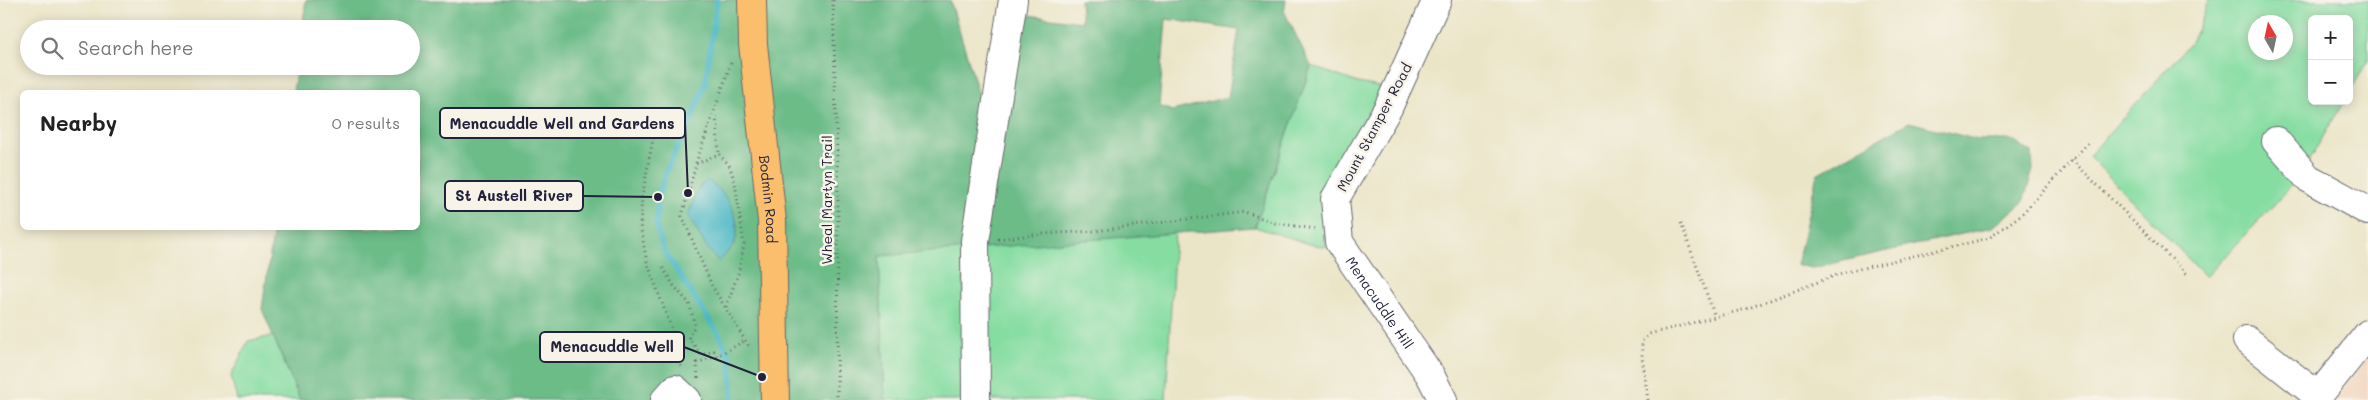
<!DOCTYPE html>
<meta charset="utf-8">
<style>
:root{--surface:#fff;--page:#f2f2f2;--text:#222;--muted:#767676;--line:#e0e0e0}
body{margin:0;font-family:Mali,sans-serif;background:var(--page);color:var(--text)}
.controls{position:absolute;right:15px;top:15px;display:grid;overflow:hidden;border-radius:8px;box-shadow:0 2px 12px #0003}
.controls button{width:45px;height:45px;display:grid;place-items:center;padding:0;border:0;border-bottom:1px solid var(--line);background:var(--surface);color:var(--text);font:25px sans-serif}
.compass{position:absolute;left:2248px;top:15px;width:45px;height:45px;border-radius:50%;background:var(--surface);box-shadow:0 2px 12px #0003;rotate:351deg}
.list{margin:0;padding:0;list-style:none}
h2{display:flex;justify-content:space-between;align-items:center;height:65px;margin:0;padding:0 20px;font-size:21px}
h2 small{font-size:16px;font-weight:400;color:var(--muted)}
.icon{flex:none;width:28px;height:28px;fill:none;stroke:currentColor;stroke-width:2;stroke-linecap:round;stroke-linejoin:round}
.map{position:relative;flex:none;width:2368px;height:400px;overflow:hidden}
.search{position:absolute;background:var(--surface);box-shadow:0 2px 12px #0003;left:20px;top:20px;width:400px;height:55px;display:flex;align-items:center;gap:12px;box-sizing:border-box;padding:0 18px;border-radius:28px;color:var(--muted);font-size:19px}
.panel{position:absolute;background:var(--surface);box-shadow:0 2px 12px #0003;left:20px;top:90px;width:400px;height:140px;border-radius:8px}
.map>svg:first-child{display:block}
</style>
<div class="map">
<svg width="2368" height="400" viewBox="0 0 2368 400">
<rect width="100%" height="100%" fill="#f7f3e8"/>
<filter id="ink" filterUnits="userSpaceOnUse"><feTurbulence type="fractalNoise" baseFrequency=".02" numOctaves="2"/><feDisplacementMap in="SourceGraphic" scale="10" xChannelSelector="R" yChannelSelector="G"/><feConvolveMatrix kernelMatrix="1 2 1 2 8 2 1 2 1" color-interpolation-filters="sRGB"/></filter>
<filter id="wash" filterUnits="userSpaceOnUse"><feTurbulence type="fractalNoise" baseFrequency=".0096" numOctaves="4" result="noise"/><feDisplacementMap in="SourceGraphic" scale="20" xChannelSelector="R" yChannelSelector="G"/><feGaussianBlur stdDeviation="1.12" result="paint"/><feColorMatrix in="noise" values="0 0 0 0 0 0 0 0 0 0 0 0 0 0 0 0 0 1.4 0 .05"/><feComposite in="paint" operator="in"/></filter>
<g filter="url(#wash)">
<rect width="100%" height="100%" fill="#ebe5c8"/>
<path fill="#f2d4be" d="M2368,358V400H2334Z"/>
<path fill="#85dda2" stroke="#54806e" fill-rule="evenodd" d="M2208,0H2368V61L2349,93V19H2312V101H2344L2298,179L2206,277L2089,156L2191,42L2202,20ZM2256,22H2286V52H2256Z
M1311,66L1358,83L1384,88L1324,197L1326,247L1309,244L1255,227Z
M1175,232L1166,400H981L980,247Z
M963,248L965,400H885L879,256Z
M273,336L300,400H237L231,376L248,341Z"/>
<path fill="#6cbc88" stroke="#476f62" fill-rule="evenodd" d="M306,0H950L982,105L1007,110L1020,14L1082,22L1080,0H1286L1284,11L1311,66L1255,227L879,256L885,400H300L262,309L274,228H418V92H293L297,66H411V29H302ZM1166,19L1239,30L1228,97L1172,111L1159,106Z
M1909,122L1978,140H2011L2032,153L2033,170L2023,202L1993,227L1812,268L1797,265L1817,174Z"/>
<path fill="#4ab7c6" stroke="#366c80" d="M708,180C727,192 744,221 734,244C731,250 723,256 719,262L707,248L688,215L699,187Z"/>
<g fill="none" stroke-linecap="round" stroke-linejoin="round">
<path stroke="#4ab7c6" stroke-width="5.5" d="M717,0L705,84L693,116L667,169L658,197L656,225L664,251L719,335L730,357L733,400"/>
</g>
</g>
<g filter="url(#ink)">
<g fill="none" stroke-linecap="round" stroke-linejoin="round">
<g stroke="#68666c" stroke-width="30">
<g id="minor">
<path id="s1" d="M1437,0L1388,108L1335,199L1339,242L1430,375L1443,400"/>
<path d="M2276,141L2308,178L2368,211"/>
<path d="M2247,340L2318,396"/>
<path d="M665,400L675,389L687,400"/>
<path d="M976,400L975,241L1013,0"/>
<path d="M2315,400L2368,334"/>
</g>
</g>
<g stroke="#68666c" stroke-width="30">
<g id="major">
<path id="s2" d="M752,0L753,44L772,221L775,400"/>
</g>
</g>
<path stroke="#68666c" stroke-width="3" stroke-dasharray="1 4" stroke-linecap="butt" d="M833,0L838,196L837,400
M716,116L719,154
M657,118L642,197L640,225L647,262L675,338L681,367
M2072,160L2188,275
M696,163L731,63
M1681,223L1715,317
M998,239L1041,234L1095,231L1245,212L1275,223L1316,229
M663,268L674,286L689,303L695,325L689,338L701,355L714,351L717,356
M726,307L738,274L744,245L735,182L729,165L719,154L696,164L682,216L712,286L750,348
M698,378L697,363L717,356L746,340
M1648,400L1642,357V341L1649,334L1746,309L1842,273L1989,238L2021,215L2088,143"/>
<use href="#minor" stroke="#fff" stroke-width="28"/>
<use href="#major" stroke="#fabe6d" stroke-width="28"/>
</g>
</g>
<g text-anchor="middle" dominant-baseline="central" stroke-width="5" stroke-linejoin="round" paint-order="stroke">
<g font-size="14" fill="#22223b" stroke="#f7f3e8">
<text transform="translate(1374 127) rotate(-62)">Mount Stamper Road</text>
<text stroke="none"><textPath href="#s2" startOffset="200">Bodmin Road</textPath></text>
<text transform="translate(826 200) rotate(-90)">Wheal Martyn Trail</text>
<text stroke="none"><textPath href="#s1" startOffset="340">Menacuddle Hill</textPath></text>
</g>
</g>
<path fill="none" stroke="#22223b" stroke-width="2" d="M688 193L685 123M658 197L583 196M762 377L684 347"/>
<g fill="#22223b" stroke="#f7f3e8" stroke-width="2">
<circle cx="688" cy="193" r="5"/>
<circle cx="658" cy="197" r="5"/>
<circle cx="762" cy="377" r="5"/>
</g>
<g fill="#f7f3e8" stroke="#22223b" stroke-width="2">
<rect x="440" y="108" width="245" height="30" rx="5"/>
<rect x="445" y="181" width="138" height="30" rx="5"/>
<rect x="540" y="332" width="144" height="30" rx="5"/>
</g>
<g font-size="15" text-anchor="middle" font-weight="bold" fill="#22223b">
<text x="562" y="129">Menacuddle Well and Gardens</text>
<text x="514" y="201">St Austell River</text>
<text x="612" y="352">Menacuddle Well</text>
</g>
</svg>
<div class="controls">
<button>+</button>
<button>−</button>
</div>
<svg class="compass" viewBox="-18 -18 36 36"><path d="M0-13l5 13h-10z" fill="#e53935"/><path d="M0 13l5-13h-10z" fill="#767676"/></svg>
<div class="search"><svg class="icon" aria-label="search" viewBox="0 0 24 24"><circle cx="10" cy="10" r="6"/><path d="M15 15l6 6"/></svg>Search here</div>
<section class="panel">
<h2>Nearby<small>0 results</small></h2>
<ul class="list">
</ul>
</section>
</div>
